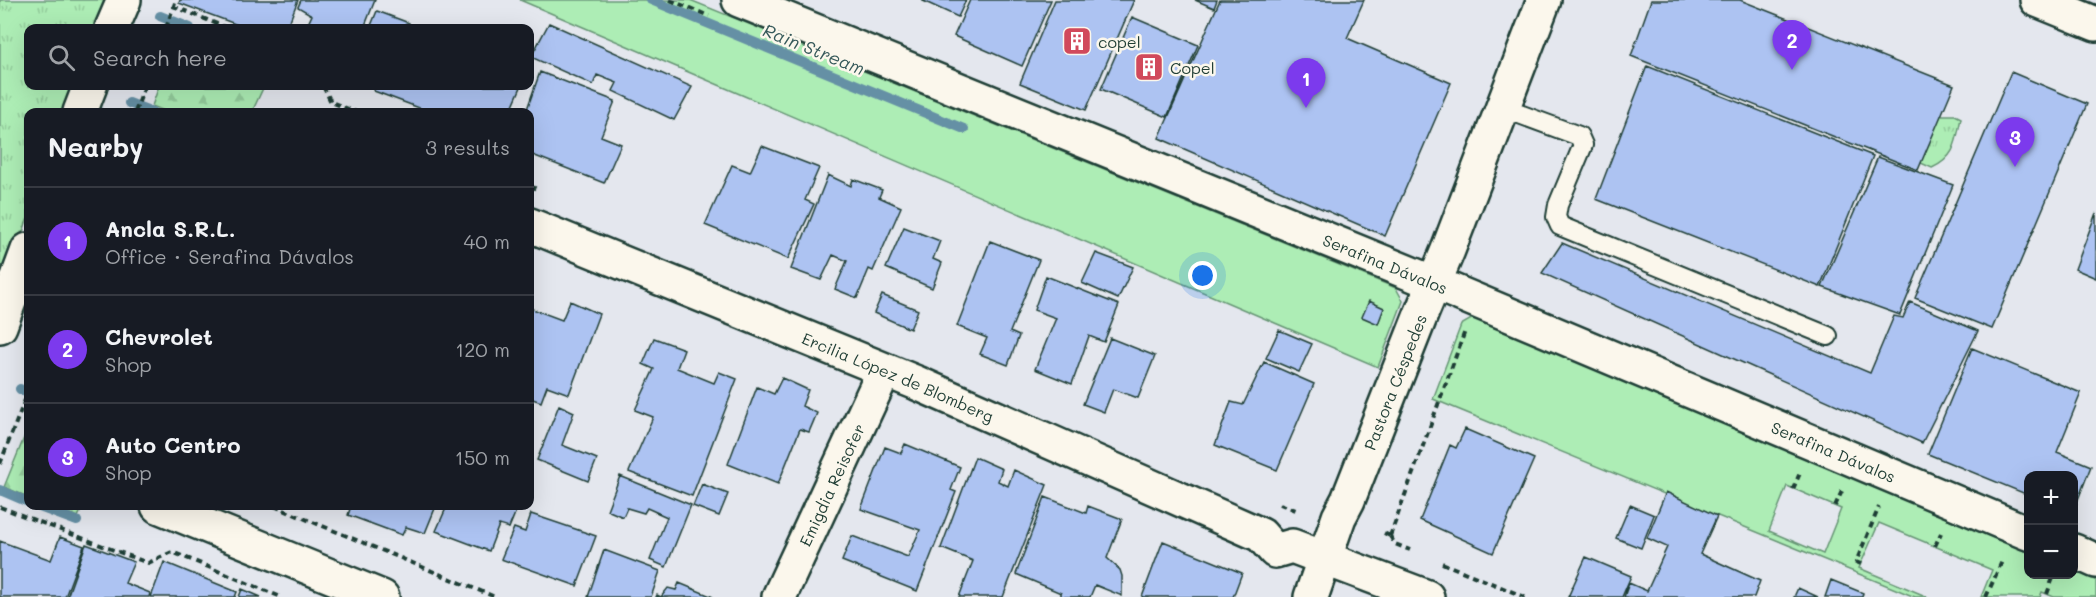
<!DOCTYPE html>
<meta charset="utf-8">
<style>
:root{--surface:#171b24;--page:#20242c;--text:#f1f3f6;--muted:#9ea1a6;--line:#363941;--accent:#7c3aed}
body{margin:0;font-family:Mali,sans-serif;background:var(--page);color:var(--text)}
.controls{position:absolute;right:18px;bottom:18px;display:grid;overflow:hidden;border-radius:12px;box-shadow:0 6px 24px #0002}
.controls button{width:54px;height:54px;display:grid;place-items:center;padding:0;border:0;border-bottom:2px solid var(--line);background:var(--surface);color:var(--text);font:30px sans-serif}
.you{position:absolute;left:1203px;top:276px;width:21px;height:21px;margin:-15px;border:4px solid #fff;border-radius:50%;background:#1a73e8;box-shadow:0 0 0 9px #1a73e833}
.badge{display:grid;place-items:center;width:39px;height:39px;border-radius:50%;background:var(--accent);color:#fff;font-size:20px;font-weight:700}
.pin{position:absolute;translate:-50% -50px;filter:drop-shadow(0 2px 3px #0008)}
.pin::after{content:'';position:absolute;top:32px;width:21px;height:18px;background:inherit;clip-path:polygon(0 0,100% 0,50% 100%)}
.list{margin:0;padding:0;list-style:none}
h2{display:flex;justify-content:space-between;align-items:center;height:78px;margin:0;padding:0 24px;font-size:26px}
h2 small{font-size:20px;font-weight:400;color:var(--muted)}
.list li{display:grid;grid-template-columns:39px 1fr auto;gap:18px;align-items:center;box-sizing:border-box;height:108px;padding:0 24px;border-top:2px solid var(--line)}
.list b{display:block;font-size:22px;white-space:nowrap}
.list p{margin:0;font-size:20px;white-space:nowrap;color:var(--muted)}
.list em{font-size:20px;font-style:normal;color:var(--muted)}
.icon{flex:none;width:33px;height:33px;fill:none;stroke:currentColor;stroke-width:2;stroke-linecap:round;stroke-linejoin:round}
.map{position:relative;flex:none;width:2096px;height:597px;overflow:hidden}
.search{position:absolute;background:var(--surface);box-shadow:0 6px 24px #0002;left:24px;top:24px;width:510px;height:66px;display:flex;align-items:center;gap:15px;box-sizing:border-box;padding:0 21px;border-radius:12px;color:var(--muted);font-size:22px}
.panel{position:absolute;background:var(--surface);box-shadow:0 6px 24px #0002;left:24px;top:108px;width:510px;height:402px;border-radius:12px}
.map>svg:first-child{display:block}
</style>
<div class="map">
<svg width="2096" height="597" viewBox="0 0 2096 597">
<defs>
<pattern id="grass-tufts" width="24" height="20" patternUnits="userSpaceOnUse" patternTransform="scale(1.5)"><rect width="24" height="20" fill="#adedb5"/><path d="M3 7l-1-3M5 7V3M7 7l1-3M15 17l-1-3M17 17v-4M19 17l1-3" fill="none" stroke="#94cc9c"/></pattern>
<pattern id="forest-firs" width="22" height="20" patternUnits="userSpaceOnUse" patternTransform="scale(1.5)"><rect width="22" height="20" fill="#adedb5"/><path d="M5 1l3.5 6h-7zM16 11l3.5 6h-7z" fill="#94cc9c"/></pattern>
</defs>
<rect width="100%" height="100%" fill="#e4e7ee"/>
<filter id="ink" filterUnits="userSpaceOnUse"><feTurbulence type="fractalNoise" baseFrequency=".0167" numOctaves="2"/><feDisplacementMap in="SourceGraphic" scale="12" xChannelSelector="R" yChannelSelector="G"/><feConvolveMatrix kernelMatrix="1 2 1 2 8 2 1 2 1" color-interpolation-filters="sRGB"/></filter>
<g filter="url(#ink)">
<path fill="url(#grass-tufts)" stroke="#669574" stroke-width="1.5" d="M0,0H112L101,28H28V86H79L69,112H28V218L0,293Z
M1942,115H1955L1961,118C1956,141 1956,157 1932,168L1921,163V148L1931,119Z"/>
<path fill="url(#forest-firs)" stroke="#669574" stroke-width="1.5" d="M159,86H264L252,112H167L152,106Z
M28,428V497L4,487Z
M49,506H83L78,517Z"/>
<path fill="#adedb5" stroke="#669574" stroke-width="1.5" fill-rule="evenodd" d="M520,0H690L1396,288L1403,301L1378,367Z
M1473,318L2028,552V574H2074V571L2096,580V597H2054L2042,592L2040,597H1981L1992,570L1879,523L1859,568L1928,597H1915L1433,399L1461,325ZM1787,486L1841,509L1823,554L1769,531Z"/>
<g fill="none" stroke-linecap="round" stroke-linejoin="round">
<path stroke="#6590a5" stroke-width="10" d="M651,0L964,129
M160,16L190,28
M129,103L152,112
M20,389L28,393
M0,490L28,502
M37,506L77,521"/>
</g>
<path fill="#adc3f2" stroke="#1f3d34" stroke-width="1.5" d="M180,0H298L287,28H246L179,3Z
M301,0H375L364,28H306L312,15L298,7Z
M921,0H966L958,17Z
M970,0H1051L1022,66L954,36Z
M1055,0H1134L1086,110L1020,83Z
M1195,0H1217L1214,8Z
M1220,0H1364L1347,38L1451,83L1385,236L1159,138Z
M1651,0H1740L1954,85L1918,170L1631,56Z
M377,11L409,23L407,28H370Z
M1132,17L1198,45L1167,117L1101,89Z
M549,23L692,87L674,120L613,91L617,83L597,75L593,85L531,57Z
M1647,66L1873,156L1820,287L1596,199Z
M540,72L615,101L601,136L621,144L604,183L530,154V112H526Z
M2011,72L2087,104L1992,329L1915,298Z
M376,86H516L521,87L510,112H494L482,108L479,112H430L374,91Z
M762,146L819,168L805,200L814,204L788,259L705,225L732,165L750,172Z
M1878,157L1953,185L1900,315L1822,287Z
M828,175L851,186L853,179L882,190L879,197L901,207L873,271L869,269L857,298L835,289L847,261L833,255L821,280L791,269Z
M2096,213V278L2075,269Z
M904,227L940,241L933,259L942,263L932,288L886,268Z
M990,241L1039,260L1010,332L1019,336L1008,365L980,354L987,338L957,326Z
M1562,243L1870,373L1894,316L1903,318L1910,302L1978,331L1922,443L1542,273Z
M1096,253L1133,267L1118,299L1082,283Z
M1046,276L1119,305L1104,342L1089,336L1072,384L1035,369L1056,318L1034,310Z
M882,295L918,310L910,329L874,313Z
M570,301L599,314L569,394L547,386L541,402L530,398V308L562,320Z
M1369,301L1384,308L1378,324L1362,317Z
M1279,330L1312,344L1299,372L1266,358Z
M654,338L684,349L677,368L714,383L719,372L737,379L692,496L629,472L653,417L635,410L654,369L643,364Z
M1110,338L1155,356L1138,398L1113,389L1104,412L1083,404Z
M1972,348L2081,393L2057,452L2091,466L2074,510V476H2028V495L1928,454Z
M1264,362L1314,384L1277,470L1215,445L1231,402L1243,405Z
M782,378L808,390L802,406L817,413L809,432L800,429L778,484L728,464L757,387L774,394Z
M559,405L574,412L562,445L597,459L588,481L537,460Z
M1465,429L1534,459L1493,553L1420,520L1450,445L1456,448Z
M905,444L960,467L951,490L956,492L917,591L842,561L852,536L908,557L920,530L861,509L885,447L901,453Z
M975,457L1002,469L998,481L1008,486L1014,470L1047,485L1003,597H959L973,561L941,548Z
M620,476L691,505L666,567L650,560L667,517L647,508L644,513L627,508L623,517L607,510Z
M702,484L728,494L719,516L693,506Z
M1666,492L1717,516L1700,554L1760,581L1754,597H1624L1629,583L1647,591L1667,547L1647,538Z
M1045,497L1086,513L1088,506L1122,519L1107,558L1120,570L1122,576V596L1095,585L1090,597H1061V593L1016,574Z
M1630,505L1654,515L1641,548L1616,538Z
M351,506H436L425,533L406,527L402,535L348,515Z
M447,506H518L509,528L499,525L489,551L436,531Z
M531,514L596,536L577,586L501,559L514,528L525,532Z
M60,537L84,546L65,597H0V541L51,560Z
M1163,541L1242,573L1233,597H1142Z
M86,544L134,562L125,583L150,593L149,597H67Z
M604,550L660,571L651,597H588Z
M1586,557L1631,576L1622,597H1568Z
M164,562L237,592L235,597H151Z
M1831,580L1863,593L1862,597H1825Z
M679,583L713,597H656L657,595L661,597L668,588L676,590Z
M1798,588L1818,597H1794Z
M242,589L261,597H239Z"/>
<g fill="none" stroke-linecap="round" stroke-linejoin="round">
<g stroke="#1f3d34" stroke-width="22">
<path id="lane" d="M1503,108L1579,136L1583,145L1558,205L1556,217L1560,226L1828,336"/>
</g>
<g stroke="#1f3d34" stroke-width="38">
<g id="street">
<path id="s1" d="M739,0L1434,283L2028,533"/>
<path d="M112,28L124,0"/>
<path d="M80,112L90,86"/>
<path id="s2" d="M530,225L917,383L1261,535L1275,551L1292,546L1427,597"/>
<path d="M0,326L28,250"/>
<path d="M158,506L382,597"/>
<path d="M2074,551L2096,561"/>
<path id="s3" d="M779,597L884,371"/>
<path id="s4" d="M1311,597L1339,517L1348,500L1422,312L1448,250L1544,0"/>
</g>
</g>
<g stroke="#1f3d34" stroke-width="38">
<path id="highway" d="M2037,0L2096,24"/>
</g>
<path stroke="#1f3d34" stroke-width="4" stroke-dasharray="6 4.5" stroke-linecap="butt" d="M670,0L709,16
M173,6L227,28
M166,28L176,0
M323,86L331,102L356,112
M135,112L145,86
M530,186L539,190
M0,464L28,392
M1793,489L1800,473
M1280,504L1296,510
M274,506L495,597
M1835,506L1842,491
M0,507L148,563L172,552L281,597
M1384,533L1390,536
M1390,536L1465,331
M1390,536L1395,544L1410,550
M1935,546L1941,533
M1442,563L1525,597
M1861,564L1856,562L1879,507
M2047,594L2053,578
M1986,597L2003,559"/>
<use href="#lane" stroke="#fbf7ec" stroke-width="18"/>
<use href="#street" stroke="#fbf7ec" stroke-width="33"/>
<use href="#highway" stroke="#fbf7ec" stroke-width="33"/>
</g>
</g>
<defs>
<g id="building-square" transform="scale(1.5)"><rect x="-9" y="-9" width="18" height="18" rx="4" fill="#d1495b" stroke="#fbf7ec"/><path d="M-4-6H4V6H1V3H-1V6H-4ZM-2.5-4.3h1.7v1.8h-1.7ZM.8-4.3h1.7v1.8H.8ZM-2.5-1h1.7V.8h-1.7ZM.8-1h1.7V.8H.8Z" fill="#fff"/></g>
</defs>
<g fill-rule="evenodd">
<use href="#building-square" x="1077" y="41"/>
<use href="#building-square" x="1149" y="67"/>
</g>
<g text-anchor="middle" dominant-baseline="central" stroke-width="5" stroke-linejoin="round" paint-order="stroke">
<g font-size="16" fill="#1f3d34" stroke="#fbf7ec" text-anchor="start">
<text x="1098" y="41">copel</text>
<text x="1170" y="67">Copel</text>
</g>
<g font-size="16" fill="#1f3d34" stroke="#fbf7ec">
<text stroke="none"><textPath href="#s1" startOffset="698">Serafina Dávalos</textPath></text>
<text stroke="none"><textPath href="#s2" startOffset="398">Ercilia López de Blomberg</textPath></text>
<text stroke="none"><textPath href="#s4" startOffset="231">Pastora Céspedes</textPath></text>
<text stroke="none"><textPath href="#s1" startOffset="1184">Serafina Dávalos</textPath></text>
<text stroke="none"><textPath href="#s3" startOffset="124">Emigdia Reisofer</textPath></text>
</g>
<g font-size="18" font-style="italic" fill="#36595a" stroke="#fbf7ec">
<text transform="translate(814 49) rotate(22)">Rain Stream</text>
</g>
</g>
</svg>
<div class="controls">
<button>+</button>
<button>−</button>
</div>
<div class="you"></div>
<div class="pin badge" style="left:1306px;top:108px">1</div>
<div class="pin badge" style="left:1792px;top:70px">2</div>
<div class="pin badge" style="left:2015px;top:167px">3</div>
<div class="search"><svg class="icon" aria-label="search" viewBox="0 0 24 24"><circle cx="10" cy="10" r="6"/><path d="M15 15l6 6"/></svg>Search here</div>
<section class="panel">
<h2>Nearby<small>3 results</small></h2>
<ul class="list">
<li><span class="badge">1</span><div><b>Ancla S.R.L.</b><p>Office · Serafina Dávalos</p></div><em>40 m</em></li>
<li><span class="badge">2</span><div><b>Chevrolet</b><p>Shop</p></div><em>120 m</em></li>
<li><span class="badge">3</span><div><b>Auto Centro</b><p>Shop</p></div><em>150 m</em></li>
</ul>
</section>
</div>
